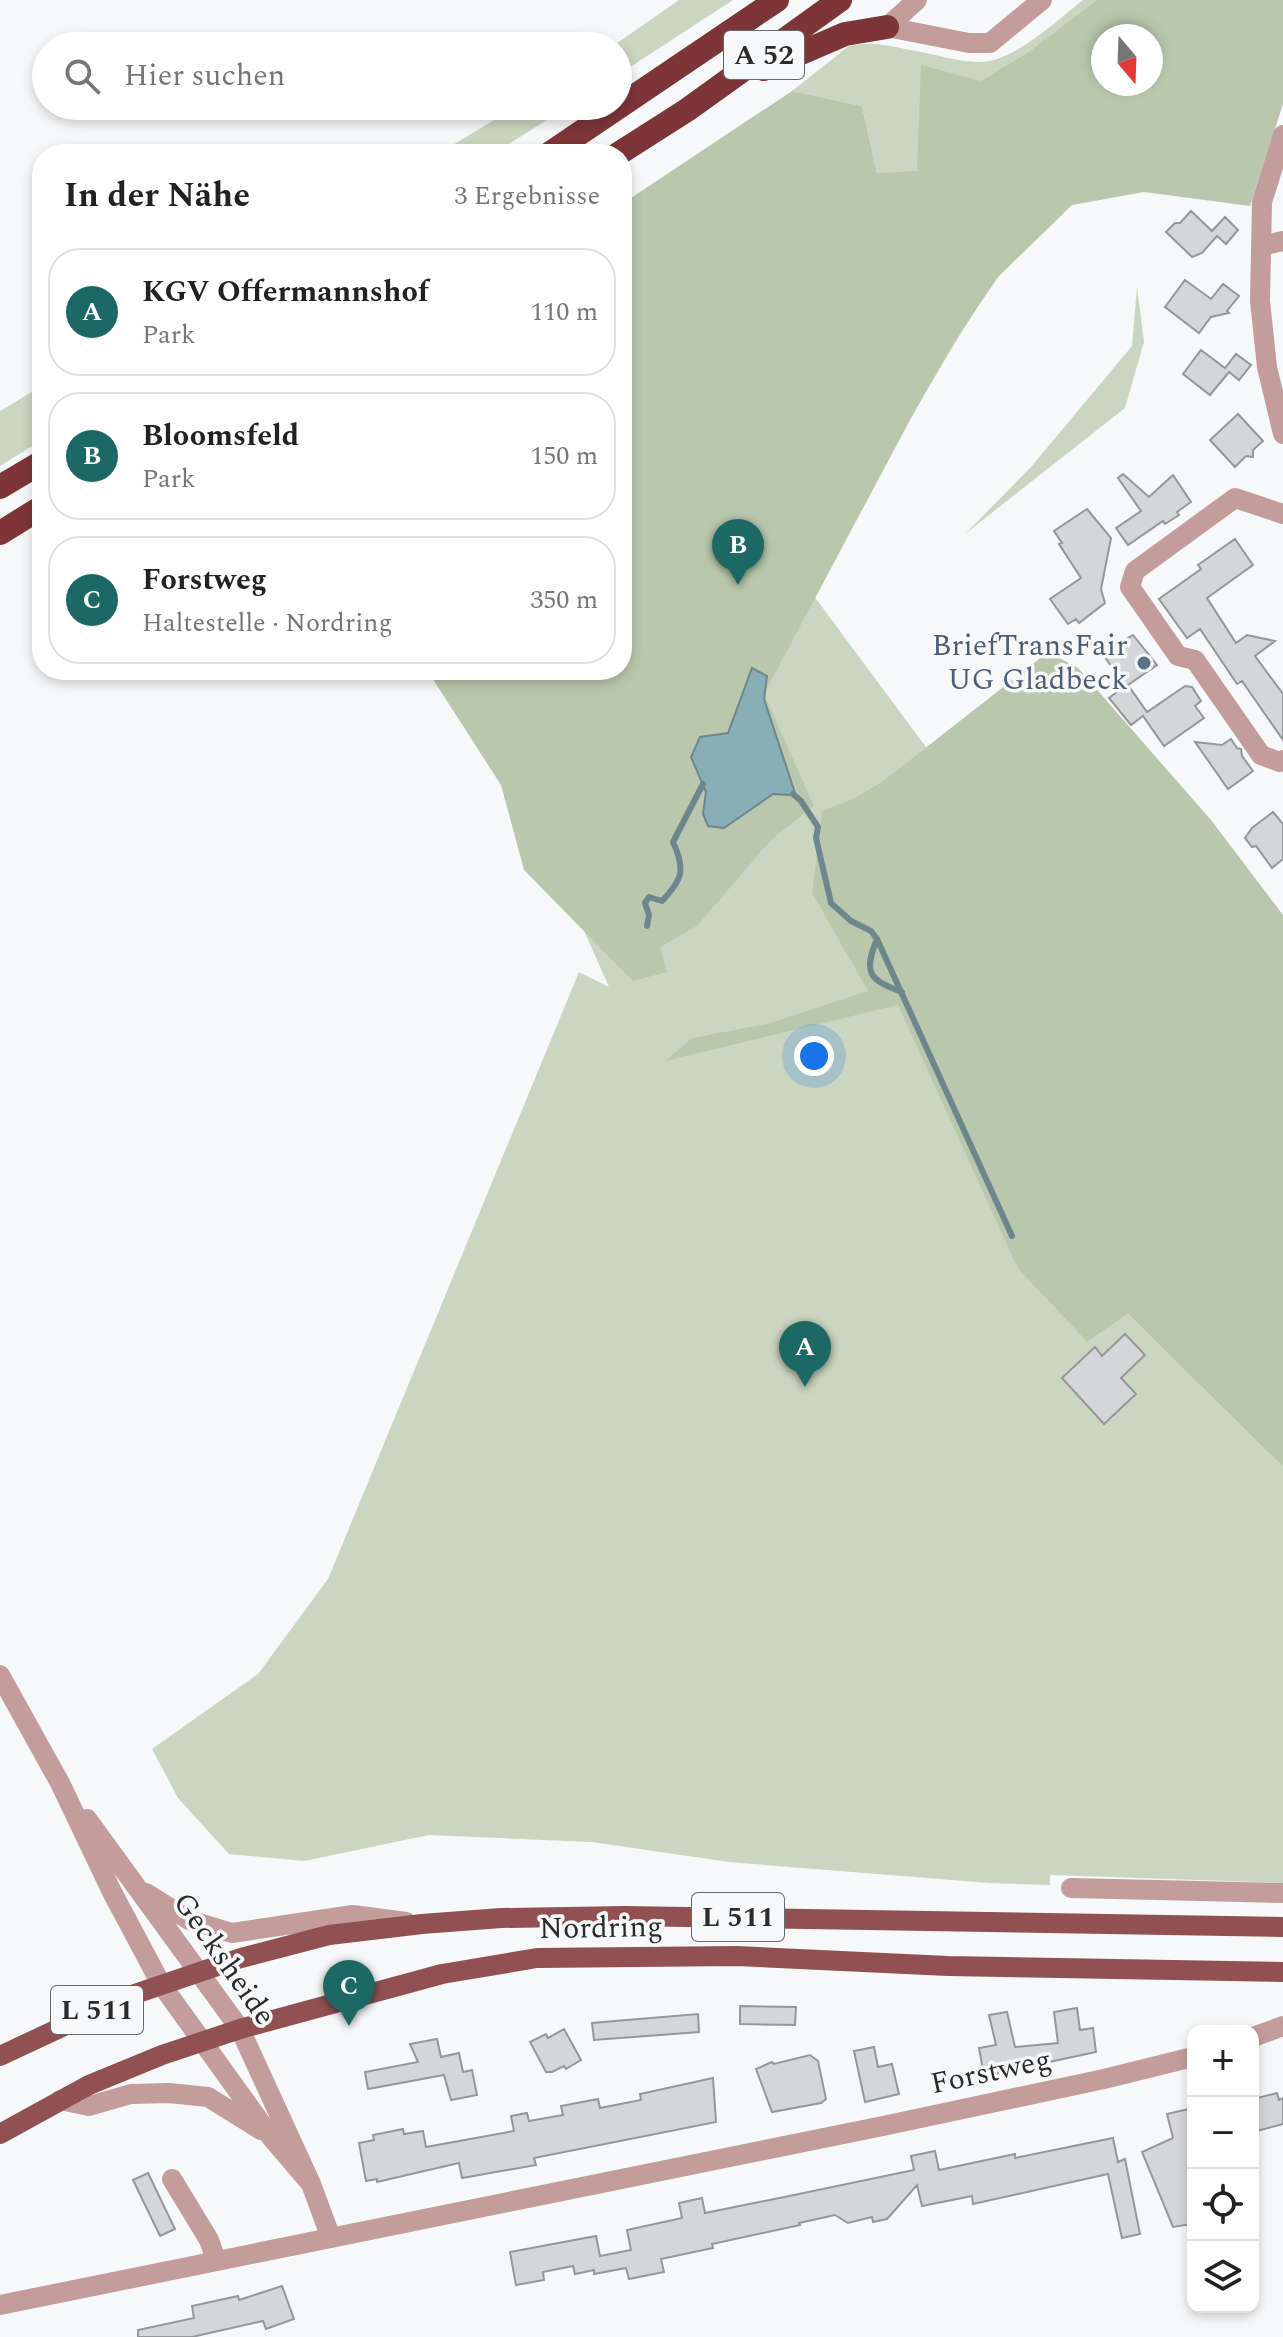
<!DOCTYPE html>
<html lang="de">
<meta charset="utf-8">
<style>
:root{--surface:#fff;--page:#f2f2f2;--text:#222;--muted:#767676;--line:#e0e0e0;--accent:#1b6865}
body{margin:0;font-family:Spectral,serif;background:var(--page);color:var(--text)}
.controls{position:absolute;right:24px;bottom:24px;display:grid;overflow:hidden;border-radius:16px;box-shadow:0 4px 12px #0003}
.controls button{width:72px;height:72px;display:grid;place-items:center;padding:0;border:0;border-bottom:2px solid var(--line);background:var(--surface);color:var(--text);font:40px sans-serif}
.compass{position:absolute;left:1091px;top:24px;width:72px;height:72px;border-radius:50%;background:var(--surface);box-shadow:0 4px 12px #0003;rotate:161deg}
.you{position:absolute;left:814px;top:1056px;width:28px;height:28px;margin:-20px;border:6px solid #fff;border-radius:50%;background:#1a73e8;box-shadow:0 0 0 12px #1a73e833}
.badge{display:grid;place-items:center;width:52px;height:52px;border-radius:50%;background:var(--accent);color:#fff;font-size:26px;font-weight:700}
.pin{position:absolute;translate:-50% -66px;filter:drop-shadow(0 2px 4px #0008)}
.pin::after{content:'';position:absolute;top:42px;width:28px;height:24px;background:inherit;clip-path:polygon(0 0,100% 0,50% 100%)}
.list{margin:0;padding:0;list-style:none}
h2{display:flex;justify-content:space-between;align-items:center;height:104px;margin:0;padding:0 32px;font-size:34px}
h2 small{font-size:26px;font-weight:400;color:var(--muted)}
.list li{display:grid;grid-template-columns:52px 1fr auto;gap:24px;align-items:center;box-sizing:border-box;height:128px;margin:0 16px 16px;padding:0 16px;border:2px solid var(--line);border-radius:32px}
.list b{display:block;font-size:30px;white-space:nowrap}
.list p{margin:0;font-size:26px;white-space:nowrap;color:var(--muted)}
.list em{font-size:26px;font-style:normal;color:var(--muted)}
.icon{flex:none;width:44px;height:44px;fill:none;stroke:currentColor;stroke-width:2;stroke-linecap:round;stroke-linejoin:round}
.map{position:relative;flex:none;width:1283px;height:2337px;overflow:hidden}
.search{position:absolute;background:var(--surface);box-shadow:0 4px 12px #0003;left:32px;top:32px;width:600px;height:88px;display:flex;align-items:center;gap:20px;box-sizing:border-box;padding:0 28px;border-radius:44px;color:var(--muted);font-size:30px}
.panel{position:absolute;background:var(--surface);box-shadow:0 4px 12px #0003;left:32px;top:144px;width:600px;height:536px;border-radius:32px}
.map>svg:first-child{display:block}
</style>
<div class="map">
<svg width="1283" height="2337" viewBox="0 0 1283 2337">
<rect width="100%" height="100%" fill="#f6f8f9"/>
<path fill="#cad6c1" d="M679,0H733L618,75V46H613Z
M1083,0H1231L1151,36H1103V84L1059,191L971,316L877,474L814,596L934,758L1007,1242L1018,1269L1087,1342L1128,1314L1283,1467V1883L1050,1875V1885L989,1883L729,1862L592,1842L429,1835L304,1861L229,1854L178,1798L152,1749L258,1674L328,1579L579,972L609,987L570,899L622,670L877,173L862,106L792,91L849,46C872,40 894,47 916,51C939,55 967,65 990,61C1020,55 1059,19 1083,0Z
M517,106H569L493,154H438Z
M1137,287L1144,342L1125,408L965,534L1031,467L1132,346Z
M42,386V440L0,466V411Z"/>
<path fill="#b9c8ad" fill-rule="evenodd" d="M1097,0H1283V104L1250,206L1144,192L1072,205L996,279L949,351L910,420L764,694L814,806L770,841L697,926L660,947L667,972L633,981L524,870L501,785L427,670H622V204L792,91L862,106L877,173L917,171L921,65L981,81L1029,52ZM1103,36H1151V84H1103Z
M1048,652L1078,668L1211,820L1283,915V1467L1128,1314L1087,1342L1018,1269L898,1005L665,1061L692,1038L767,1024L868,991L812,893L822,811L853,799L882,782Z"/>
<path fill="#8aaeb6" stroke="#6e878d" stroke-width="2" d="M752,668L767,676L764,699L795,793L789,795L773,794L724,828L708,826L703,814L706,792L691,757L700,737L728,733Z"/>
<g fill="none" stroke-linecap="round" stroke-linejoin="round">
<path stroke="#6e878d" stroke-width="6" d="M793,794L801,801L818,827L816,838L831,903L851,921L871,931L877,939L1012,1236
M647,926L649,915L645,903L649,897L662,901C682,880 686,870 673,842L703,784
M877,939C863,973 869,980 902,992"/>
</g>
<path fill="#d5d6d8" stroke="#969799" stroke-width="2" d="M1191,211L1212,231L1225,217L1238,230L1226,244L1217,236L1202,253L1192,257L1166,232L1175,223H1180Z
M1185,280L1211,299L1223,284L1239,296L1227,311L1229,313L1211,317L1199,333L1165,307Z
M1201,350L1225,368L1236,354L1251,365L1239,380L1229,372L1210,395L1183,374Z
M1238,414L1263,441L1253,450V457L1246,456L1235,467L1210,440Z
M1123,474L1149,497L1173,475L1191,502L1177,512L1179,515L1165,524L1163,521L1128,545L1116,528L1141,511L1118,478Z
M1087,509L1111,538L1101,589L1105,603L1079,623L1076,619L1068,624L1050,599L1081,578L1059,544L1062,543L1054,531Z
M1235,539L1253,565L1207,598L1236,643L1247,635L1275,641L1255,656L1283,694V740L1242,681L1237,684L1200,629L1187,638L1159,599L1201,569L1198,565Z
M1133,635L1157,665L1128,685L1147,712L1185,686L1192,687L1201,701L1195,706L1204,718L1164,746L1143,716L1131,725L1109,698L1125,686L1102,653Z
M1231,739L1237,748L1241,749L1242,756L1253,771L1228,789L1195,742L1222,745Z
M1273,812L1283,824V859L1272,868L1256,846L1252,847L1245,838L1252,828Z
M1125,1334L1145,1355L1121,1378L1136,1394L1104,1424L1062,1378L1095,1347L1102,1356Z
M740,2006L796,2007L795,2025L740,2024Z
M1077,2008L1080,2030L1093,2028L1096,2052L984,2076L979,2048L996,2045L989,2015L1007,2012L1015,2047L1058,2043L1054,2012Z
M698,2014L699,2032L594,2040L592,2023Z
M564,2029L581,2060L566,2069L564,2066L552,2072H546L530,2042L546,2034L548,2038Z
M437,2039L441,2057L459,2053L463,2072L472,2070L477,2095L451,2100L444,2075L368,2089L365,2072L418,2062L410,2044Z
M874,2047L878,2067L892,2064L899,2094L865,2102L854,2051Z
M810,2055L818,2061L826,2099L821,2103L772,2112L756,2069L772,2062L774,2064Z
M713,2078L716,2122L534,2158L536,2165L462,2178L459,2163L377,2182V2179L366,2181L359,2143L374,2140L373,2135L403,2129L404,2134L423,2131L426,2147L514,2131L511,2116L527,2113L529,2121L563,2115L561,2106L598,2099L600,2108L641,2100L640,2094Z
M1277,2093L1279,2100L1283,2098V2124L1253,2132V2099Z
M1193,2108V2212L1188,2214L1191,2224L1173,2227L1142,2152L1173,2138L1167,2114Z
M1113,2138L1118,2162L1125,2159L1140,2234L1122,2238L1108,2174L973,2204L972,2196L922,2206L917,2185L887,2219L873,2222L872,2217L848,2223L835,2215L799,2223L800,2225L712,2244L713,2248L661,2259L664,2272L629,2279L626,2268L594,2274V2270L575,2274L573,2266L543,2272L544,2280L516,2285L510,2252L596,2236L600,2256L631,2250L627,2230L682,2218L679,2203L702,2198L705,2213L794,2195L914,2170L911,2156L935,2151L939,2170L1015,2154V2158Z
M148,2173L175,2229L160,2236L133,2180Z
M282,2286L294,2319L266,2329L263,2321L192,2337H138V2330L194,2318L192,2306L238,2296L239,2300Z"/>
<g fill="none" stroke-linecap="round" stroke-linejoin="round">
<path stroke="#c39d9c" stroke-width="20" d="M887,27L969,43H990L1042,0
M887,27L917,0
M1283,135L1262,202L1260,301L1267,367L1283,434
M1262,246L1283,241
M1283,514L1235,498L1135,571L1130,587L1178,656L1195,660L1261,755L1280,762L1283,760
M0,1675L60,1783L112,1892L161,1984L271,2137L311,2184
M87,1819L240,2029L311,2184L331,2238
M1071,1888L1283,1893
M146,1893L189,1920L232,1933L353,1915L406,1922
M1253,2037L1283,2026
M60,2100L89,2106L131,2094L169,2093L208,2097L261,2130
M172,2179L209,2240L216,2260
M0,2305L883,2126L1104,2079L1193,2057"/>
<path stroke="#915152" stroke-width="20" d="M0,2056L126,1997L241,1958L329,1935L422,1924L501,1918L625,1916L1283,1927
M0,2134L89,2085L162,2055L240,2029L442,1974L537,1958L737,1956L948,1966L1283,1972"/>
<path stroke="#7d3538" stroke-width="24" d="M764,69L845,34L887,27
M549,154L777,0
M618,154L687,110L840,0
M0,487L42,462
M0,533L42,507"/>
</g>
<circle fill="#5c6f8a" stroke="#f6f8f9" stroke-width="3" cx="1144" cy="663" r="8"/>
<g text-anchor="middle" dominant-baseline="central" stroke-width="7" stroke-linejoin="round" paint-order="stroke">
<g fill="#f6f8f9" stroke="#68686a" stroke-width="2">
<rect x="724" y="31" width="80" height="48" rx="6"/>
<rect x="692" y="1893" width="92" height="48" rx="6"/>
<rect x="51" y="1986" width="92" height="48" rx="6"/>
</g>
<g font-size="28" font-weight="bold" fill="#2b2b2c">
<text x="764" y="55">A 52</text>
<text x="738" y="1917">L 511</text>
<text x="97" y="2010">L 511</text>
</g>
<g font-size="30" fill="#4e5e75" stroke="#f6f8f9" text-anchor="end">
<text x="1128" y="646">BriefTransFair<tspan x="1128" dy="34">UG Gladbeck</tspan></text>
</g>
<g font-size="30" fill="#2b2b2c" stroke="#f6f8f9">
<text transform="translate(601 1928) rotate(-1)">Nordring</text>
<text transform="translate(224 1959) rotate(55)">Gecksheide</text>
<text transform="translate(991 2072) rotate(-12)">Forstweg</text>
</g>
</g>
</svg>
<div class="controls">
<button>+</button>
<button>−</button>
<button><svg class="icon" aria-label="locate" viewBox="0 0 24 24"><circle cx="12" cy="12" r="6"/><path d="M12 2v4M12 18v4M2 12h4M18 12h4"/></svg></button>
<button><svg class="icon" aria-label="layers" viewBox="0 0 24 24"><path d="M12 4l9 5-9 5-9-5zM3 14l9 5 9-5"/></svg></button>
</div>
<svg class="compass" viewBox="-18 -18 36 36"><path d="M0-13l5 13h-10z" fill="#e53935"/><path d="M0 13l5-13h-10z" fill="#767676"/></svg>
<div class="you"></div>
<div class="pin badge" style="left:805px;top:1387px">A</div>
<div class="pin badge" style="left:738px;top:585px">B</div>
<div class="pin badge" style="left:349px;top:2026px">C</div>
<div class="search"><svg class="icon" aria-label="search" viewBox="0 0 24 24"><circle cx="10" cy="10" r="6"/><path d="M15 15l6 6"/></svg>Hier suchen</div>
<section class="panel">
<h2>In der Nähe<small>3 Ergebnisse</small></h2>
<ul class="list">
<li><span class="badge">A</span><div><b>KGV Offermannshof</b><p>Park</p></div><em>110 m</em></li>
<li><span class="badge">B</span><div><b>Bloomsfeld</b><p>Park</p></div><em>150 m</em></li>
<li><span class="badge">C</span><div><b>Forstweg</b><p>Haltestelle · Nordring</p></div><em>350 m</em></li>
</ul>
</section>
</div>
